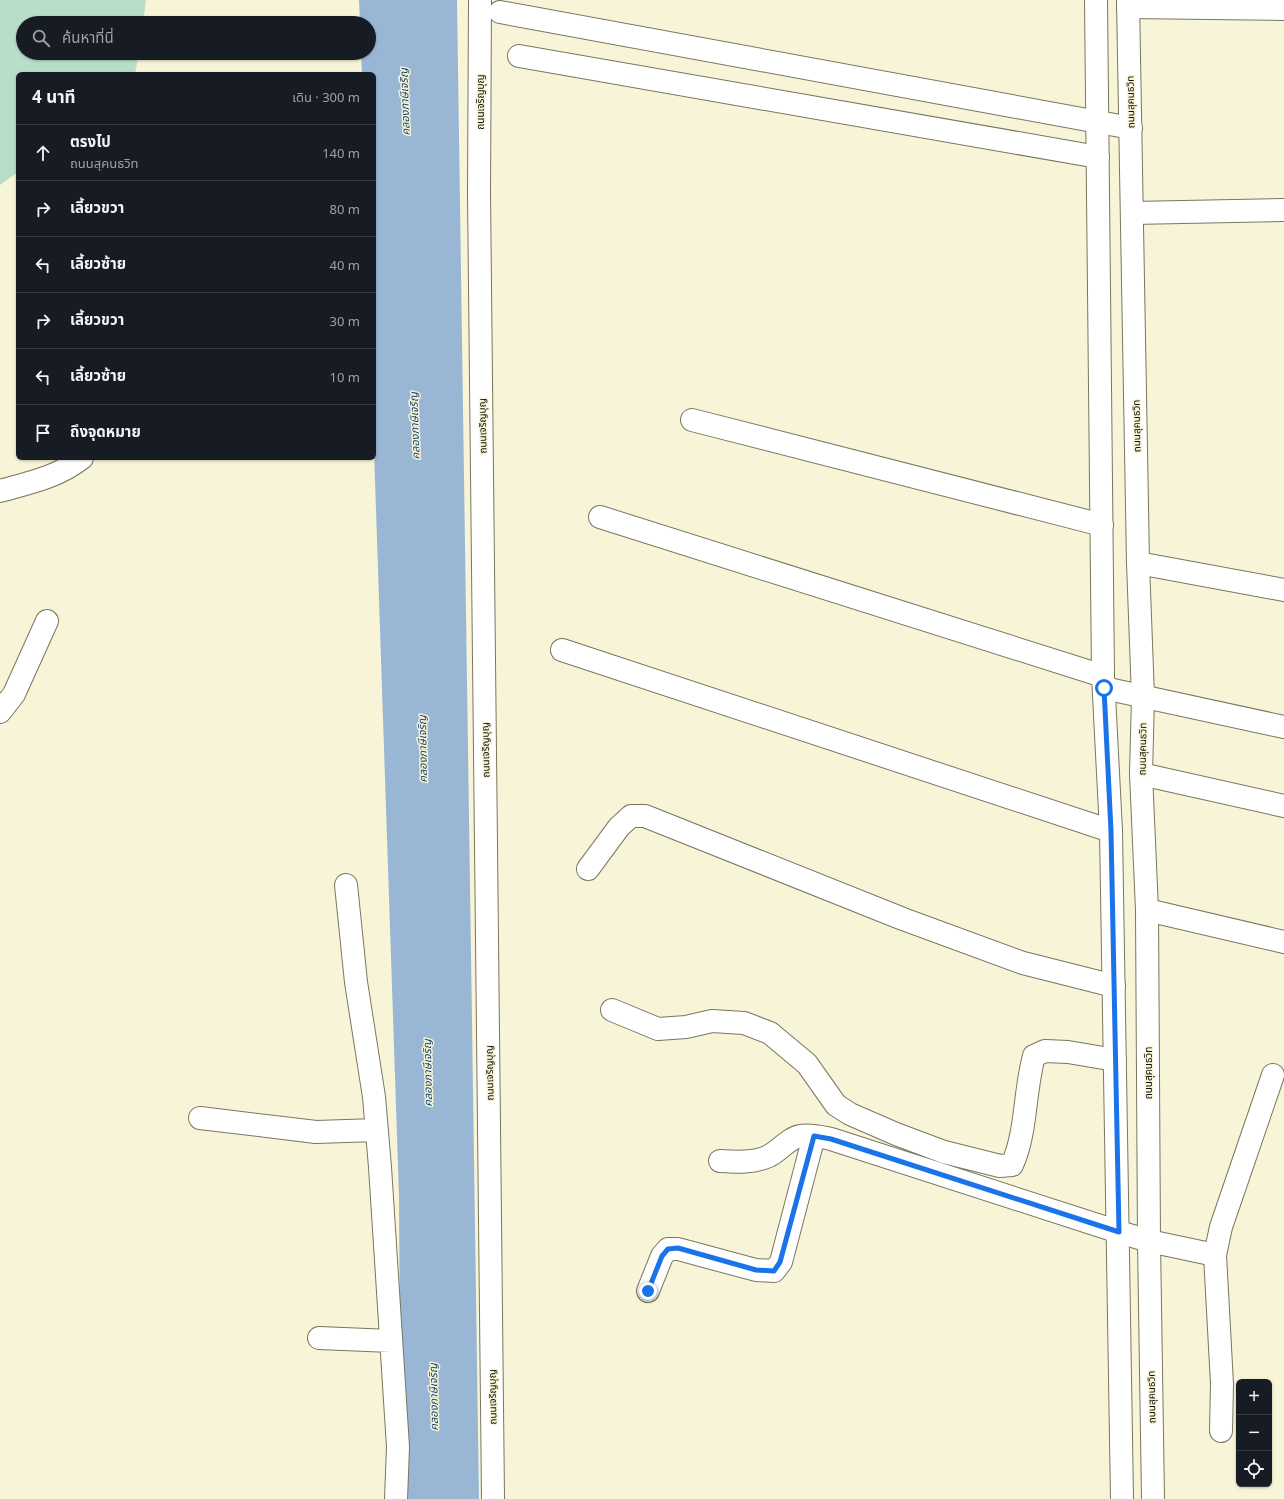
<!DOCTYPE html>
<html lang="th">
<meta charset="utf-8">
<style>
:root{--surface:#171b24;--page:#242831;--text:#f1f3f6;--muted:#9ea1a6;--line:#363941}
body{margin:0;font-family:"Noto Sans","Noto Sans Thai",sans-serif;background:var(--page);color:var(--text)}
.controls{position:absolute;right:12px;bottom:12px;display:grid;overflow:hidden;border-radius:6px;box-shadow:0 1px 3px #0004}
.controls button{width:36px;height:36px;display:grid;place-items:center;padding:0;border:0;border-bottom:1px solid var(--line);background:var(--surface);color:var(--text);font:20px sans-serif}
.stop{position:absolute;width:12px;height:12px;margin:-9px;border:3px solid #1a73e8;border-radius:50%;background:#fff}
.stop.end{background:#1a73e8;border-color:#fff;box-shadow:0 1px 4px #0008}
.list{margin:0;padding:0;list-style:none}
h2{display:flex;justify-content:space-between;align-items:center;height:52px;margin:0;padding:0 16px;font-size:17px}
h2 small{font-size:13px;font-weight:400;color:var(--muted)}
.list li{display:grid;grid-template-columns:26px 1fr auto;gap:12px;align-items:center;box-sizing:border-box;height:56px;padding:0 16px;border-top:1px solid var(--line)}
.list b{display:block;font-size:15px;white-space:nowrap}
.list p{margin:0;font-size:13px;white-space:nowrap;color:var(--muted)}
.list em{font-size:13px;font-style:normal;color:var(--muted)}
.icon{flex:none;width:22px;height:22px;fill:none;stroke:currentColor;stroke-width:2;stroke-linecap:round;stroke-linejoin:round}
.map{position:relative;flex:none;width:1284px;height:1499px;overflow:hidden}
.search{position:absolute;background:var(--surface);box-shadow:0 1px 3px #0004;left:16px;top:16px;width:360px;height:44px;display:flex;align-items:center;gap:10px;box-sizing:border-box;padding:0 14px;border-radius:22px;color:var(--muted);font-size:15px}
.panel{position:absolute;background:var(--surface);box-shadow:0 1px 3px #0004;left:16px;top:72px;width:360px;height:388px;border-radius:6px}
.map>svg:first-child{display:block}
</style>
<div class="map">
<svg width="1284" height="1499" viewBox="0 0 1284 1499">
<rect width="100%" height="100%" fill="#f8f4d8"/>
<path fill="#b9dec8" d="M0,0H146L143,23H23V53H139L135,74H18V172L0,185Z"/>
<path fill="#99b7d5" d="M359,0H457L479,1499H401L399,1196L374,450V74H362L361,53H369V23H360Z"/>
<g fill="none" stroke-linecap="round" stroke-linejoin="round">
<g stroke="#7a765e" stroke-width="24">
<path id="minor" d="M480,0L479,193L493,1499
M1128,7L1284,9
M500,12L1131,128
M519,56L1098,157
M1132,213L1284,210
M692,420L1102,525
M0,491C29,483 58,477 82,458
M600,517L1103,676
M1138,563L1284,590
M562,650L1111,831
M1104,688L1284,727
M0,712L14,694L47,621
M1141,774L1284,806
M588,869L619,827L631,816H645L903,919L1023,963L1114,986
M346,885L356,982L374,1097L380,1167L398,1447L396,1499
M1147,910L1284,942
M612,1010L658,1029L686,1027L712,1021L744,1023L770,1033L807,1064L836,1105L850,1114L896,1134L944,1152L1000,1166L1012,1165C1027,1132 1024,1092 1034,1056L1045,1051L1068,1052L1115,1060
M200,1118L316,1132L377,1130
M720,1161C737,1162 754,1163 769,1156C779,1151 789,1138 800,1136C810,1134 821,1137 831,1139L1119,1232L1149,1241L1215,1255
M648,1291L662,1256L668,1249H678L756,1270L774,1271L781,1262L814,1136
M319,1338L391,1341
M1221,1431L1222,1384L1215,1255L1221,1227L1273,1075"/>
</g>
<g stroke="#7a765e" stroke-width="24">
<path id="major" d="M1096,0L1103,676L1111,831L1122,1499
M1128,0L1138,563L1143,697L1141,774L1147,910L1149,1241L1153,1499"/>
</g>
<use href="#minor" stroke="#fff" stroke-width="22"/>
<use href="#major" stroke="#fff" stroke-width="22"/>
</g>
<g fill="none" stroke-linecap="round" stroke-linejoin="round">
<path stroke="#1a73e8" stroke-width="5" d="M648,1291L662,1256L668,1249L678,1248L756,1270L774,1271L780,1262L814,1136L831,1139L1119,1232L1111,831L1104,688"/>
</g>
<g text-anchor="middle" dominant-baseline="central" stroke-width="3" stroke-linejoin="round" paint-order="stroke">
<g font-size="10" fill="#121107" stroke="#f8f4d8">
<text transform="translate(480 102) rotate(-90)">ถนนเจริญบุญ</text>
<text transform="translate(1130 102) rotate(-91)">ถนนสุคนธวิท</text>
<text transform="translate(482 426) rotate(-91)">ถนนเจริญบุญ</text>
<text transform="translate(1136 426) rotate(-91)">ถนนสุคนธวิท</text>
<text transform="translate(1142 749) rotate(-89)">ถนนสุคนธวิท</text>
<text transform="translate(485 750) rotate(-91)">ถนนเจริญบุญ</text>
<text transform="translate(489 1073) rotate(-91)">ถนนเจริญบุญ</text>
<text transform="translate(1148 1073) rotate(-90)">ถนนสุคนธวิท</text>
<text transform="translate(492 1397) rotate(-91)">ถนนเจริญบุญ</text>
<text transform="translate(1151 1397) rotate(-91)">ถนนสุคนธวิท</text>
</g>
<g font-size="11" font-style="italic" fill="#144169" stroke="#f8f4d8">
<text transform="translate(404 102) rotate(-92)">คลองภาษีเจริญ</text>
<text transform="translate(414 426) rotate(-92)">คลองภาษีเจริญ</text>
<text transform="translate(422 749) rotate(-91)">คลองภาษีเจริญ</text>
<text transform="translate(427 1073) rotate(-91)">คลองภาษีเจริญ</text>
<text transform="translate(433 1397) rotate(-91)">คลองภาษีเจริญ</text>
</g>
</g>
</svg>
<div class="controls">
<button>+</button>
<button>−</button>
<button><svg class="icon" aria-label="locate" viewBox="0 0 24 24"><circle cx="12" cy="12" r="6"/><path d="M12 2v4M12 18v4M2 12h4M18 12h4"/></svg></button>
</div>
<div class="stop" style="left:1104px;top:688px"></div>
<div class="stop end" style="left:648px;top:1291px"></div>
<div class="search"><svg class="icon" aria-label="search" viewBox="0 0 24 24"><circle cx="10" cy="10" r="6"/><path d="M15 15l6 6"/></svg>ค้นหาที่นี่</div>
<section class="panel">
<h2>4 นาที<small>เดิน · 300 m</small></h2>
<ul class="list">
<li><svg class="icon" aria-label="ahead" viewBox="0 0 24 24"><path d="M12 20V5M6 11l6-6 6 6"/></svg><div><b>ตรงไป</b><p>ถนนสุคนธวิท</p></div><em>140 m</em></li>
<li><svg class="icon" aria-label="right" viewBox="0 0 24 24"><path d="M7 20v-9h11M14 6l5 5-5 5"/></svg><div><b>เลี้ยวขวา</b></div><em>80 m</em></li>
<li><svg class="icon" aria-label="left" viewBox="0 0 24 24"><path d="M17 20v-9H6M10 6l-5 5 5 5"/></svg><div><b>เลี้ยวซ้าย</b></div><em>40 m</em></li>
<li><svg class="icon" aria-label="right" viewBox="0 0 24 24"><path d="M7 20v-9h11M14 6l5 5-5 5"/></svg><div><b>เลี้ยวขวา</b></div><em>30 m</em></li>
<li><svg class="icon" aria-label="left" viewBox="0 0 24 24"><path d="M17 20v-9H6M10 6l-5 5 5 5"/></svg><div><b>เลี้ยวซ้าย</b></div><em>10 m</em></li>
<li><svg class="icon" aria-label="arrive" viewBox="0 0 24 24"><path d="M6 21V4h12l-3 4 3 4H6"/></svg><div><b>ถึงจุดหมาย</b></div></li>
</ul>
</section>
</div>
